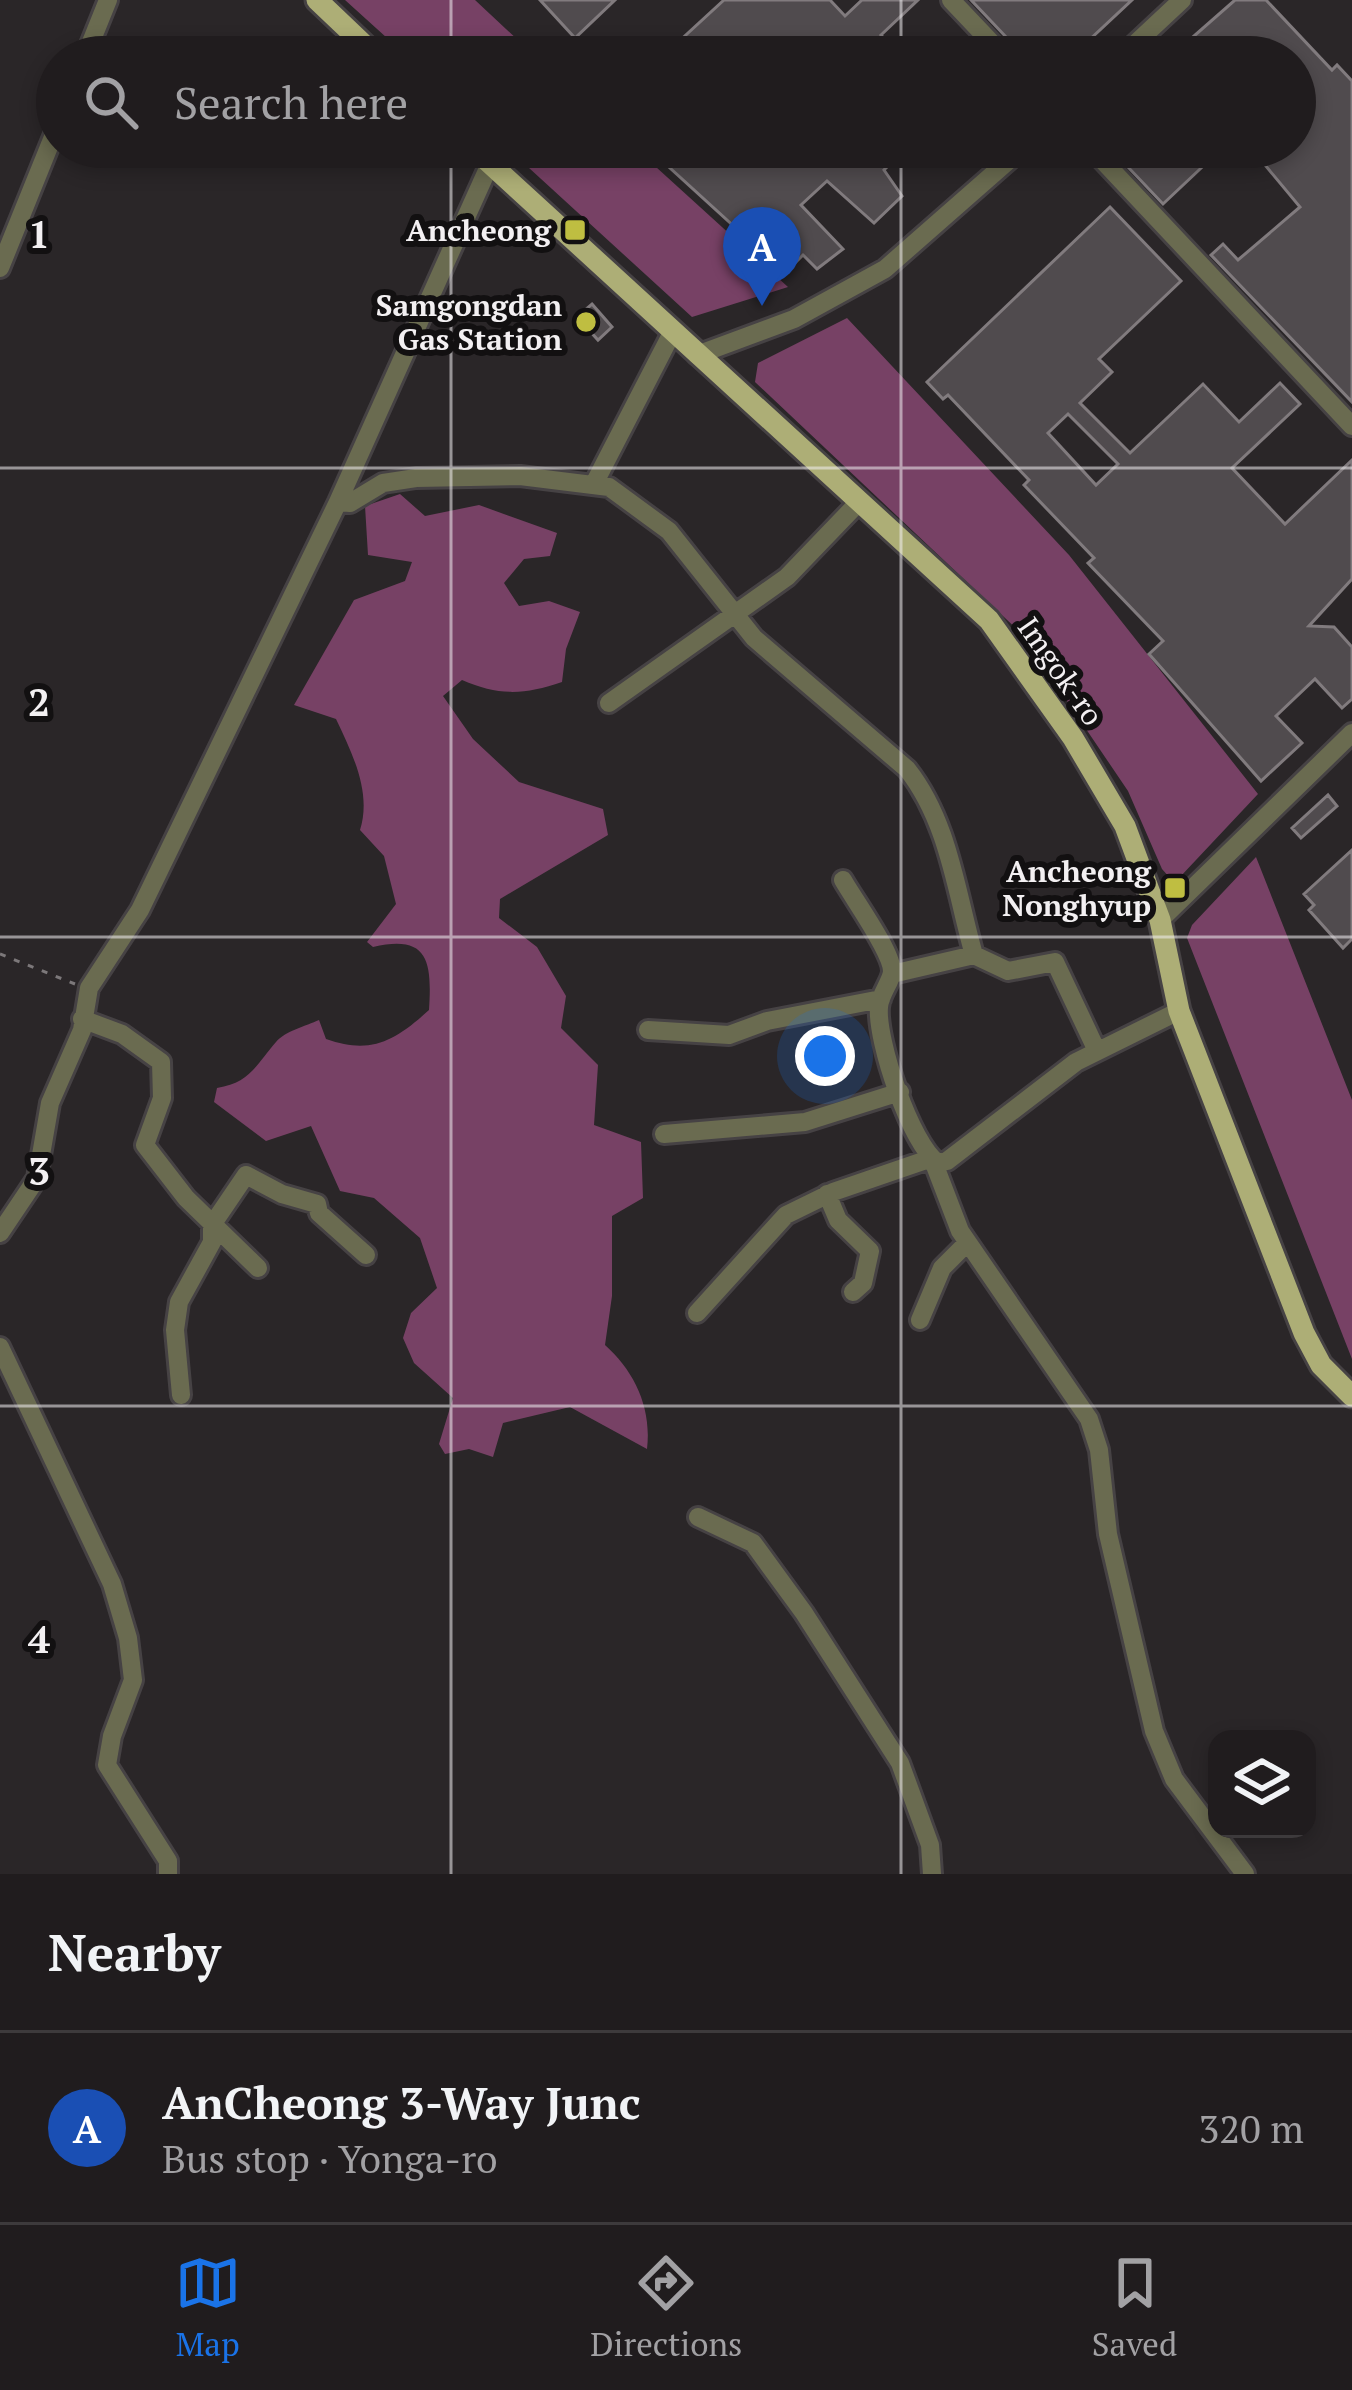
<!DOCTYPE html>
<meta charset="utf-8">
<style>
:root{--surface:#201c1e;--page:#2d292b;--text:#f1f3f6;--muted:#a2a1a4;--line:#3d3a3c;--accent:#1a73e8}
body{margin:0;font-family:"PT Serif",serif;background:var(--page);color:var(--text)}
.controls{position:absolute;right:36px;bottom:36px;display:grid;overflow:hidden;border-radius:24px;box-shadow:0 6px 18px #0003}
.controls button{width:108px;height:108px;display:grid;place-items:center;padding:0;border:0;border-bottom:3px solid var(--line);background:var(--surface);color:var(--text);font:60px sans-serif}
.you{position:absolute;left:825px;top:1056px;width:42px;height:42px;margin:-30px;border:9px solid #fff;border-radius:50%;background:#1a73e8;box-shadow:0 0 0 18px #1a73e833}
.badge{display:grid;place-items:center;width:78px;height:78px;border-radius:50%;background:var(--accent);color:#fff;font-size:39px;font-weight:700}
.pin{position:absolute;translate:-50% -99px;filter:drop-shadow(0 3px 6px #0008)}
.pin::after{content:'';position:absolute;top:63px;width:42px;height:36px;background:inherit;clip-path:polygon(0 0,100% 0,50% 100%)}
.list{margin:0;padding:0;list-style:none}
h2{display:flex;justify-content:space-between;align-items:center;height:156px;margin:0;padding:0 48px;font-size:51px}
h2 small{font-size:39px;font-weight:400;color:var(--muted)}
.list li{display:grid;grid-template-columns:78px 1fr auto;gap:36px;align-items:center;box-sizing:border-box;height:192px;padding:0 48px;border-top:3px solid var(--line)}
.list b{display:block;font-size:45px;white-space:nowrap}
.list p{margin:0;font-size:39px;white-space:nowrap;color:var(--muted)}
.list em{font-size:39px;font-style:normal;color:var(--muted)}
.icon{flex:none;width:66px;height:66px;fill:none;stroke:currentColor;stroke-width:2;stroke-linecap:round;stroke-linejoin:round}
.map{position:relative;flex:none;width:1352px;height:1874px;overflow:hidden}
.search{position:absolute;background:var(--surface);box-shadow:0 6px 18px #0003;left:36px;right:36px;top:36px;height:132px;display:flex;align-items:center;gap:30px;box-sizing:border-box;padding:0 42px;border-radius:66px;color:var(--muted);font-size:45px}
.sheet{height:348px;background:var(--surface)}
nav{display:flex;justify-content:space-around;align-items:center;box-sizing:border-box;height:168px;border-top:3px solid var(--line);background:var(--surface);font-size:33px;color:var(--muted)}
nav a{display:grid;justify-items:center;gap:6px}
nav .on{color:var(--accent)}
.map>svg:first-child{display:block}
</style>
<div class="map">
<svg width="1352" height="1874" viewBox="0 0 1352 1874">
<rect width="100%" height="100%" fill="#2a2628"/>
<path fill="#774165" d="M345,0H475L536,57H408Z
M506,147H634L788,287L692,317Z
M847,318L1069,555L1258,794L1180,877L1170,878L1162,869L1128,791L1021,633L755,382L758,363Z
M400,494L425,516L479,505L557,533L550,556L524,559L504,583L519,606L549,601L580,612L566,649L562,682C524,695 499,696 462,680L443,696L473,739L519,782L603,809L608,835L500,899L499,918L537,947L566,996L561,1028L598,1065L594,1125L641,1142L643,1198L612,1216V1296L605,1345C634,1371 652,1407 647,1449L570,1407L503,1423L493,1457L469,1449L445,1454L439,1444L453,1398L414,1363L403,1338L411,1313L437,1288L420,1238L374,1198L340,1191L311,1126L266,1141L214,1102L217,1088C250,1083 256,1065 276,1042C285,1031 306,1026 319,1020L326,1039C371,1055 395,1041 429,1010C432,962 429,934 373,947L367,942L396,904L384,856L360,830C372,792 352,753 336,719L294,705L354,600L405,581L412,562L368,555L365,506Z
M1256,857L1352,1100V1359L1187,938L1192,925Z"/>
<path fill="#504b4e" stroke="#817b7e" stroke-width="3" fill-rule="evenodd" d="M540,0H615L575,38Z
M724,0H830L845,16L862,0H918L881,35L901,57H662Z
M971,0H1132L1071,57H1025Z
M1235,0H1266L1332,70L1337,65L1352,81V402L1211,255L1223,244L1238,260L1300,207L1250,147H1295V57H1170Z
M647,147H907L884,170L902,196L874,223L827,181L801,205L843,249L817,269L803,255L785,273Z
M1109,147H1175L1182,155L1191,147H1211L1217,153L1163,204Z
M1110,207L1181,281L1099,359L1112,372L1080,403L1130,453L1203,384L1239,422L1280,383L1300,404L1232,468L1285,524L1352,460V579L1309,626L1334,627L1352,647V699L1342,708L1315,679L1276,716L1302,743L1261,781L1149,654L1163,641L1088,563L1094,558L1024,485L1029,480L948,395L943,399L927,382ZM1068,414L1118,464L1096,485L1048,433Z
M592,304L612,327L598,340L577,317Z
M1328,795L1337,806L1301,838L1292,828Z
M1352,850V939L1343,948L1309,910L1314,905L1304,894Z"/>
<g fill="none" stroke-linecap="round" stroke-linejoin="round">
<g stroke="#464244" stroke-width="24">
<path id="minor" d="M951,0L1005,57
M85,57L108,0
M1121,57L1182,0
M1090,147L1352,426
M0,268L57,127
M697,355L794,319L885,269L1024,147
M594,484L672,333
M338,502L350,503L383,483L416,478L520,476L609,487L669,531L754,638L907,769C949,822 956,892 974,955L1008,971L1055,962L1097,1051
M609,703L787,577L859,502
M843,880C853,898 893,953 892,972C891,982 880,994 879,1007C876,1040 911,1145 938,1163L947,1161L1076,1062L1179,1011
M1160,920L1352,733
M892,974L974,955
M82,1019L122,1034L161,1062L162,1098L145,1145L186,1198L258,1268
M648,1030L729,1035L767,1021L881,999
M664,1134L805,1122L900,1092
M827,1194L838,1220L870,1251L863,1283L853,1292
M0,1233L37,1178L50,1103L82,1030L89,988L140,910L338,502L490,164
M697,1313L786,1215L833,1192L932,1158L960,1231L1089,1419L1099,1450L1108,1534L1154,1731L1174,1779L1245,1874
M920,1320L942,1268L967,1243
M0,1347L112,1584L128,1638L133,1680L112,1736L107,1765L168,1861V1874
M181,1395L175,1330L179,1302L212,1242V1225L246,1175L282,1194L317,1204L319,1213L366,1255
M698,1517L753,1543L804,1613L900,1763L930,1845L932,1874"/>
</g>
<g stroke="#464244" stroke-width="27">
<path id="major" d="M317,0L377,57
M472,147L989,620L1073,738L1125,826L1160,920L1179,1011L1304,1333L1321,1365L1352,1396"/>
</g>
<path stroke="#7c787a" stroke-width="3" stroke-dasharray="6 9" stroke-linecap="butt" d="M0,954L75,984"/>
<use href="#minor" stroke="#6a6b50" stroke-width="18"/>
<use href="#major" stroke="#adae76" stroke-width="21"/>
</g>
<path fill="none" stroke="#f3f0f2" stroke-width="3" stroke-opacity="0.55" d="M451,0V57M901,0V57M451,147V1874M901,147V1874M0,468H1352M0,937H1352M0,1406H1352"/>
<g fill="#bfbe41" stroke="#121011" stroke-width="4.5">
<rect x="563" y="218" width="24" height="24" rx="6"/>
<circle cx="586" cy="322" r="12"/>
<rect x="1163" y="876" width="24" height="24" rx="6"/>
</g>
<g text-anchor="middle" dominant-baseline="central" stroke-width="12" stroke-linejoin="round" paint-order="stroke">
<g font-size="30" font-weight="bold" fill="#f3f0f2" stroke="#121011" text-anchor="end">
<text x="551" y="230">Ancheong</text>
<text x="562" y="305">Samgongdan<tspan x="562" dy="34">Gas Station</tspan></text>
<text x="1151" y="871">Ancheong<tspan x="1151" dy="34">Nonghyup</tspan></text>
</g>
<g font-size="30" fill="#f3f0f2" stroke="#121011">
<text transform="translate(1061 671) rotate(55)">Imgok-ro</text>
</g>
</g>
<g font-size="39" text-anchor="middle" font-weight="bold" fill="#f3f0f2" stroke="#121011" stroke-width="12" stroke-linejoin="round" paint-order="stroke">
<text x="39" y="248">1</text>
<text x="39" y="716">2</text>
<text x="39" y="1185">3</text>
<text x="39" y="1653">4</text>
</g>
</svg>
<div class="controls">
<button><svg class="icon" aria-label="layers" viewBox="0 0 24 24"><path d="M12 4l9 5-9 5-9-5zM3 14l9 5 9-5"/></svg></button>
</div>
<div class="you"></div>
<div class="pin badge" style="left:762px;top:306px;background:#1a4fb4">A</div>
<div class="search"><svg class="icon" aria-label="search" viewBox="0 0 24 24"><circle cx="10" cy="10" r="6"/><path d="M15 15l6 6"/></svg>Search here</div>
</div>
<section class="sheet">
<h2>Nearby<small></small></h2>
<ul class="list">
<li><span class="badge" style="background:#1a4fb4">A</span><div><b>AnCheong 3-Way Junc</b><p>Bus stop · Yonga-ro</p></div><em>320 m</em></li>
</ul>
</section>
<nav>
<a class="on"><svg class="icon" aria-label="map" viewBox="0 0 24 24"><path d="M3 6l6-2 6 2 6-2v14l-6 2-6-2-6 2zM9 4v14M15 6v14"/></svg>Map</a>
<a><svg class="icon" aria-label="directions" viewBox="0 0 24 24"><path d="M12 3l9 9-9 9-9-9zM9 14v-3h6M13 9l2 2-2 2"/></svg>Directions</a>
<a><svg class="icon" aria-label="saved" viewBox="0 0 24 24"><path d="M7 4h10v16l-5-4-5 4z"/></svg>Saved</a>
</nav>
